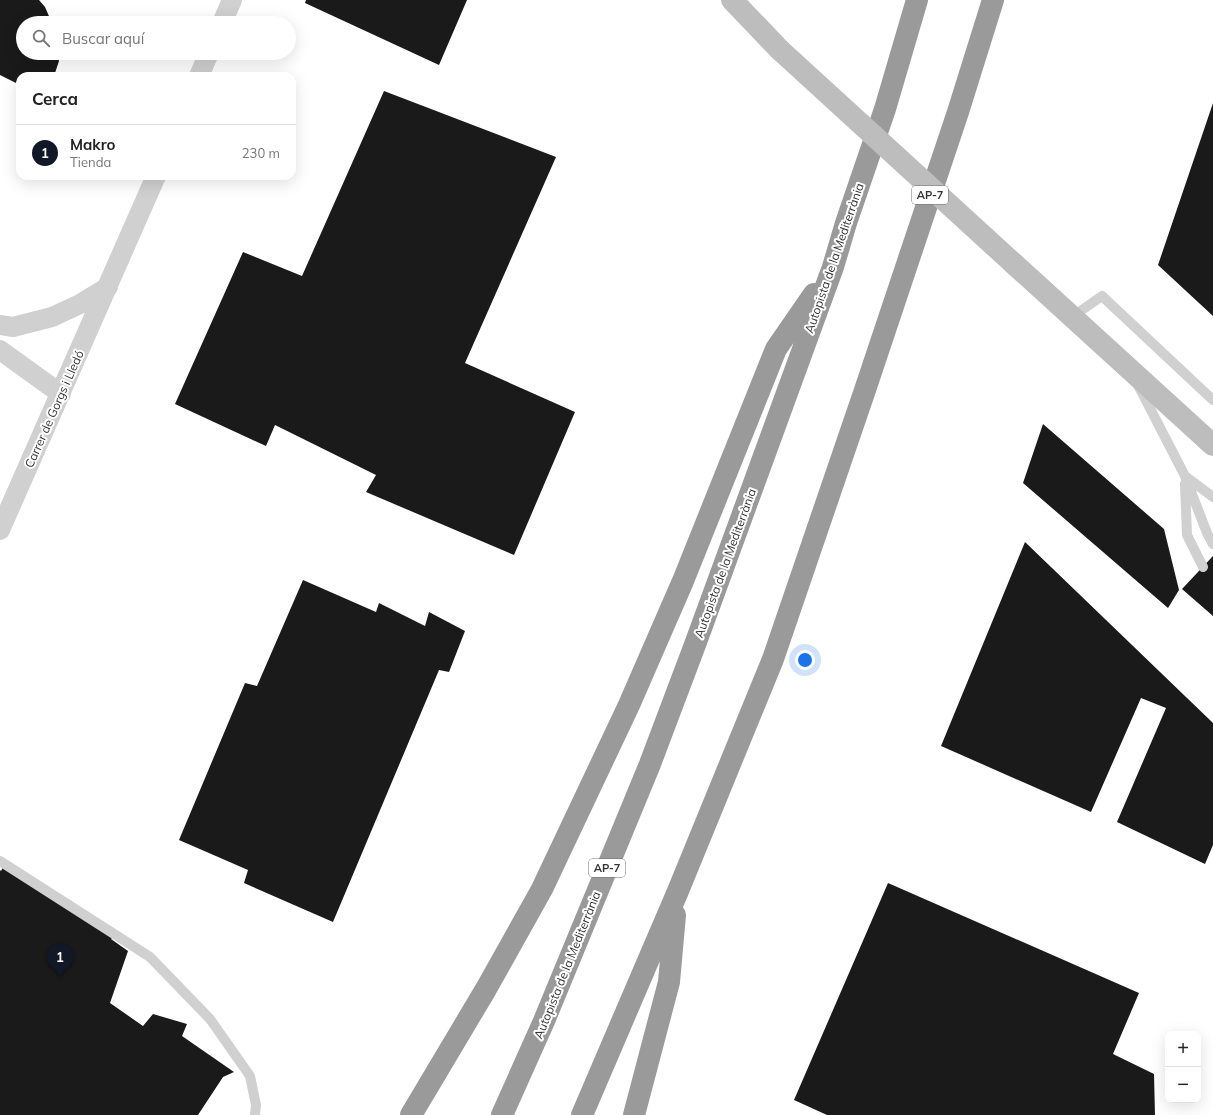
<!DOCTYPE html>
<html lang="es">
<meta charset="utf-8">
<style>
:root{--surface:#fff;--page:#f6f6f6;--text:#222;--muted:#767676;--line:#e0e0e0;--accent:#111827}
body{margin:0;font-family:Mulish,sans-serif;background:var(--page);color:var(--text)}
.controls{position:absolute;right:12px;bottom:12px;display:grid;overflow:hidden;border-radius:8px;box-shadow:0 4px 16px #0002}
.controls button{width:36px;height:36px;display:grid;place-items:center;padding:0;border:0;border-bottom:1px solid var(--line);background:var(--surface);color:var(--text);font:20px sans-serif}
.you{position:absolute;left:805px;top:660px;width:14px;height:14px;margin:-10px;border:3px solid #fff;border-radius:50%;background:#1a73e8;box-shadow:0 0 0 6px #1a73e833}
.badge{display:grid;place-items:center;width:26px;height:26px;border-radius:50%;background:var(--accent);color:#fff;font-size:13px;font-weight:700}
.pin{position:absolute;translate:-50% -33px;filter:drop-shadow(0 1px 2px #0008)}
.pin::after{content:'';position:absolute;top:21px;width:14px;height:12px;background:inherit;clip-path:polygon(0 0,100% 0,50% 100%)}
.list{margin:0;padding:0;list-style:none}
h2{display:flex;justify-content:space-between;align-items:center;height:52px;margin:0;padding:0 16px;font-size:17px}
h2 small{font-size:13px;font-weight:400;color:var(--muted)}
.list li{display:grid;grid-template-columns:26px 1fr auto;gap:12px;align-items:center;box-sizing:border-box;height:56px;padding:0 16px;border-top:1px solid var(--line)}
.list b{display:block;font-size:15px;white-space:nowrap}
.list p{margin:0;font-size:13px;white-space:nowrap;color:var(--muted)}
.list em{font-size:13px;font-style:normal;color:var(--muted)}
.icon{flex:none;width:22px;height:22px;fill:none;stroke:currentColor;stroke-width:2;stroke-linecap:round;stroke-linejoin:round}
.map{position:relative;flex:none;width:1213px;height:1115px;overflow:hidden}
.search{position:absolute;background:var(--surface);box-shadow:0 4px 16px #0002;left:16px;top:16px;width:280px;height:44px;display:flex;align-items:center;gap:10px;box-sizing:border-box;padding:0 14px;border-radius:22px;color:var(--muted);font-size:15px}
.panel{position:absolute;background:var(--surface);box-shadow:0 4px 16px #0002;left:16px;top:72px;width:280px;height:108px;border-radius:12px}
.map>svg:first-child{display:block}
</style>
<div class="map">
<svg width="1213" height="1115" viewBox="0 0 1213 1115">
<rect width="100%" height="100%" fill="#fff"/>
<path fill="#1a1a1a" d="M0,0H39L45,7L52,23H23V53H58L59,61L54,76H20V85L0,75Z
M306,0H467L439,65L305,3Z
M384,91L556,157L465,363L575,412L514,555L366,492L376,475L275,425L266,446L175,404L243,252L302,276Z
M1213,103V316L1158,265Z
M1043,424L1164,529L1179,590L1168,608L1023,483Z
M1025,542L1213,723V845L1205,864L1117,822L1166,708L1141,698L1091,812L941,746Z
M1213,556V616L1182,589Z
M303,580L376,612L379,603L425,626L429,612L465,631L449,672L439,670L333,922L244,883L248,870L179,840L245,683L257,686Z
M4,865L114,936L111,939L128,951L110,1003L143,1026L153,1014L187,1024L182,1036L234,1072L223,1077L198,1115H0V870L1,871Z
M888,883L1139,993L1113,1054L1154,1074L1155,1115H827L794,1100Z"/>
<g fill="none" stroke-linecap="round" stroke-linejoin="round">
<path stroke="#d0d0d0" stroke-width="10" d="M1072,317L1102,296L1213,400
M1139,387L1185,476L1207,533L1213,544
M1185,476L1213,497
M1185,484L1187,535L1203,567
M0,861L150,957L210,1019L250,1076L256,1105L255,1115"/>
<path stroke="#d0d0d0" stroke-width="20" d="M222,23L232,0
M199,76L209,53
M0,325L13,327L52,317L80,304L108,287
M0,350L61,394
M0,530L156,176"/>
<path stroke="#bdbdbd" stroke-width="22" d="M732,0L780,50
M1013,263L1213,445"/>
<path stroke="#9a9a9a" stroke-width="22" d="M411,1115L486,989L542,889L629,705L683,581L776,349L814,294
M502,1115L544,1021L650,764L696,642L833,267L846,223L885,109L917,0
M582,1115L678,891L773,659L865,390L958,112L993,0
M634,1115L669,982L675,915"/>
<path stroke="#bdbdbd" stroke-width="22" d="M780,50L1013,263"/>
</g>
<g text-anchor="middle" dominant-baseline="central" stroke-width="4" stroke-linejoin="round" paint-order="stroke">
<g fill="#fff" stroke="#707070" stroke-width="1">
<rect x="912" y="186" width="36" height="18" rx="3"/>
<rect x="589" y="859" width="36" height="18" rx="3"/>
</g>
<g font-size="11" font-weight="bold" fill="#333">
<text x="930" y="195">AP-7</text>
<text x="607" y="868">AP-7</text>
</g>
<g font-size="12" fill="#333" stroke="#fff">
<text transform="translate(834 258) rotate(-71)">Autopista de la Mediterrània</text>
<text transform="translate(54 409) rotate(-66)">Carrer de Gorgs i Lledó</text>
<text transform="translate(725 563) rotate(-70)">Autopista de la Mediterrània</text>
<text transform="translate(567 965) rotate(-68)">Autopista de la Mediterrània</text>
</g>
</g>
</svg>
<div class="controls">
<button>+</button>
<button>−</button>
</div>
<div class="you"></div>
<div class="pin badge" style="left:60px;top:977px">1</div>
<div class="search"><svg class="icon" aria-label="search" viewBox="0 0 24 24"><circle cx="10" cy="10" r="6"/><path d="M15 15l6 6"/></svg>Buscar aquí</div>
<section class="panel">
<h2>Cerca<small></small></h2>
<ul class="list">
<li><span class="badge">1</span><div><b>Makro</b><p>Tienda</p></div><em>230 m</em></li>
</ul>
</section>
</div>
